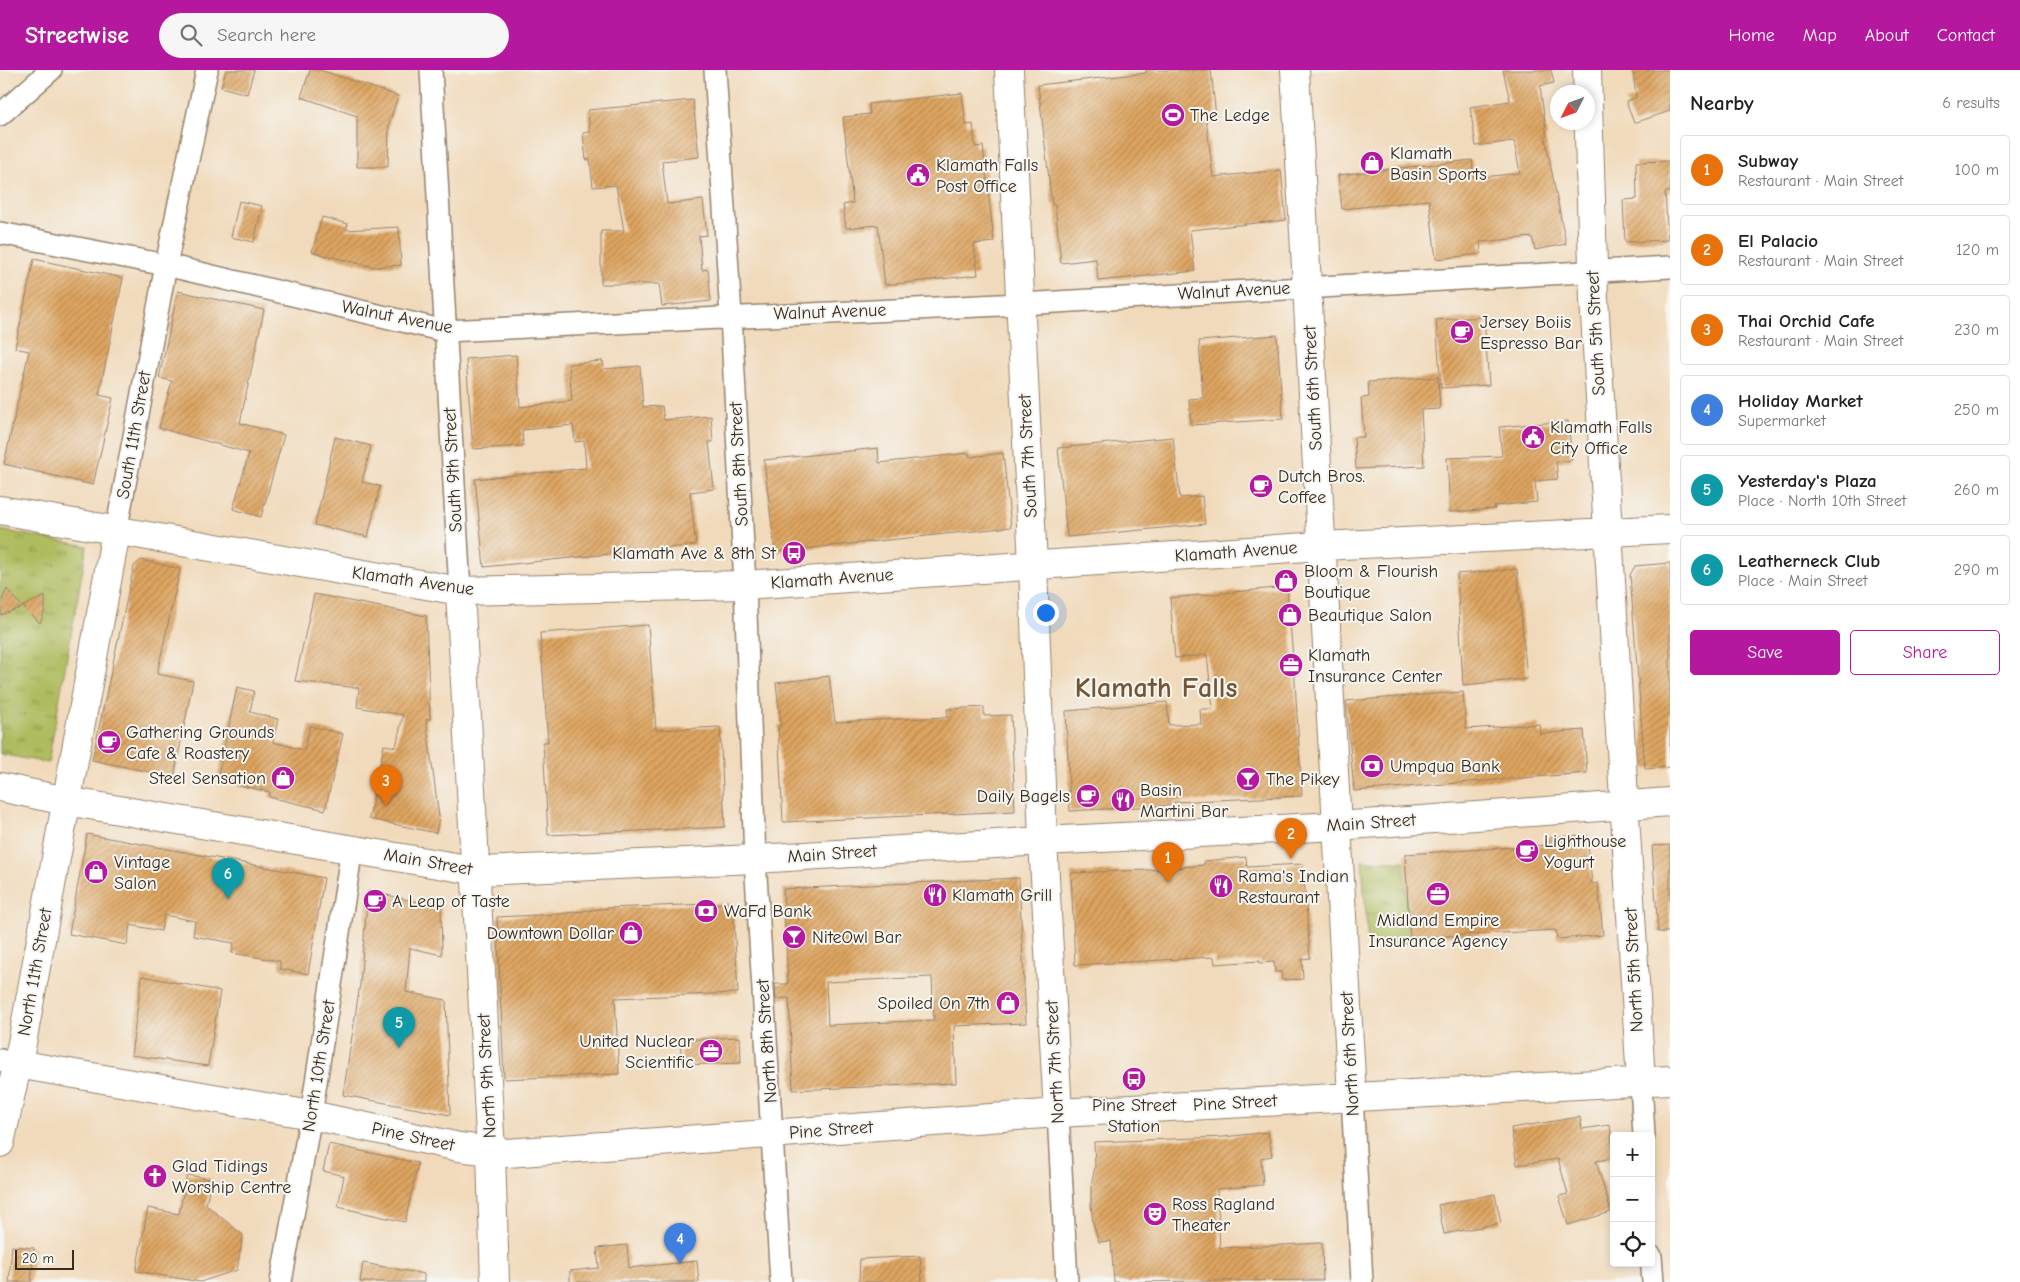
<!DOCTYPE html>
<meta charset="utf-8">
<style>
:root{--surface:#fff;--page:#f6f6f6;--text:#222;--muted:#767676;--line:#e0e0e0;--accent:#b5179e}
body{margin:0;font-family:"Comic Neue",sans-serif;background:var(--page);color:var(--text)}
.controls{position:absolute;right:15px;bottom:15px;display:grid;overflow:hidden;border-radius:5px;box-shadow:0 2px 8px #0003}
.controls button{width:45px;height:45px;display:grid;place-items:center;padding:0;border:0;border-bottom:1px solid var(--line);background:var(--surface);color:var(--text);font:25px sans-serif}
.compass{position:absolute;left:1550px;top:15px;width:45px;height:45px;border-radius:50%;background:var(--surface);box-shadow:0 2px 8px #0003;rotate:228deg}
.scale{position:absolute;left:15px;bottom:12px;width:59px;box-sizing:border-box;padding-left:5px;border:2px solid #3b2a1e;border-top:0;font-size:14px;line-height:18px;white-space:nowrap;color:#3b2a1e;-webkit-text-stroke:4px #f6f6f2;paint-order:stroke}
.you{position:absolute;left:1045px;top:542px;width:18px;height:18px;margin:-12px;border:4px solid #fff;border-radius:50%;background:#1a73e8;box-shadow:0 0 0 8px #1a73e833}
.badge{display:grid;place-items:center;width:32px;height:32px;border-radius:50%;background:var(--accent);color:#fff;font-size:16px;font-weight:700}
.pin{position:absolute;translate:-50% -41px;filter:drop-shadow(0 1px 2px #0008)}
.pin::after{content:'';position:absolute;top:26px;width:18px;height:15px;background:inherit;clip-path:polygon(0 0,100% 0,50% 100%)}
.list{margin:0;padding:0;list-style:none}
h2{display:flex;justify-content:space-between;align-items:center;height:65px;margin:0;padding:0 20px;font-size:21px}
h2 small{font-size:16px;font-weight:400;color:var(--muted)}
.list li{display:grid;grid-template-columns:32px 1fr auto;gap:15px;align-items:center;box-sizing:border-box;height:70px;margin:0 10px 10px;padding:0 10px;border:1px solid var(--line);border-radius:5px}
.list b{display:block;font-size:19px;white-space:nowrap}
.list p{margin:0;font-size:16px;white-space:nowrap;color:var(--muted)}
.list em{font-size:16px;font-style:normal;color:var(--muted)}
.actions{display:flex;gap:10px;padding:15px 20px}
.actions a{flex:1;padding:11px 0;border:1px solid var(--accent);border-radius:5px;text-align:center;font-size:18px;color:var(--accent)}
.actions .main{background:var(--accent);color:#fff}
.icon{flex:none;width:28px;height:28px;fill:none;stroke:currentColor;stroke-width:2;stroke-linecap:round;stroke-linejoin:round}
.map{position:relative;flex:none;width:1670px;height:1212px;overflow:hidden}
header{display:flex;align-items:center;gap:30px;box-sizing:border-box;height:70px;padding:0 25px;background:var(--accent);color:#fff}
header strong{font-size:24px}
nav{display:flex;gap:28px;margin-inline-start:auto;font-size:18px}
.search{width:350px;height:45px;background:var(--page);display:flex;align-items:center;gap:12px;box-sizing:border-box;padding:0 18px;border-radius:28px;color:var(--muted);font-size:19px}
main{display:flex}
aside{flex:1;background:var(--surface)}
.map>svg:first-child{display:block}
</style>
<header>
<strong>Streetwise</strong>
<div class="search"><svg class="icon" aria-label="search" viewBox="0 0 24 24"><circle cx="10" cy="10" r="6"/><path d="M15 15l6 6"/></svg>Search here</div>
<nav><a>Home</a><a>Map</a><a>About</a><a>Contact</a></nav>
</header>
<main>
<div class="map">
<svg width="1670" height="1212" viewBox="0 0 1670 1212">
<defs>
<pattern id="park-tufts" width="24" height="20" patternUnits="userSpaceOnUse" patternTransform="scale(1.25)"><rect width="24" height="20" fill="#afbc5e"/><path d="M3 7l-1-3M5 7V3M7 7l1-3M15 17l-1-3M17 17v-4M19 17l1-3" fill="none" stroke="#90994d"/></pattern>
<pattern id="building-hatch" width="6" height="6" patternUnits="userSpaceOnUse" patternTransform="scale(1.25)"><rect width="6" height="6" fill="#dea561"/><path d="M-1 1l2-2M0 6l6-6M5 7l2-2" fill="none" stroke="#b5874f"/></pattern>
</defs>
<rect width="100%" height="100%" fill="#f6f6f2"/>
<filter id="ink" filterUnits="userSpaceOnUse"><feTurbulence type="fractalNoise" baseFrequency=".02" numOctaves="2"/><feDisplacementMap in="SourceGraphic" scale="10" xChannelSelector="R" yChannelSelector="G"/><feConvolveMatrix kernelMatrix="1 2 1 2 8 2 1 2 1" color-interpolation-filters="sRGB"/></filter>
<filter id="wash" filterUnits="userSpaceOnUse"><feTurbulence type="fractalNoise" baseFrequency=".0096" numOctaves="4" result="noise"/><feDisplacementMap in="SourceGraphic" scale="20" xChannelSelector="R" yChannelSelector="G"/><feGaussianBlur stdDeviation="1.12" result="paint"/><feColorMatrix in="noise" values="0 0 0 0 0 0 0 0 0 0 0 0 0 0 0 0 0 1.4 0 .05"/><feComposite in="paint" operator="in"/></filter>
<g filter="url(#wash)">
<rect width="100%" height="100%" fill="#f1dabb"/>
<path fill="url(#park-tufts)" stroke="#75733e" d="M0,460L87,476L48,693L0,684Z
M1362,791H1404L1409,873L1368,875Z"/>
<g id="blocks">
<path fill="url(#building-hatch)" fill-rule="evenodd" d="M226,0H254L247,24L221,17Z
M310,0H320L398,26L389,54L388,97H357V46L301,27Z
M1146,0H1211L1216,47L1206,48L1213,107L1281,100L1286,150L1190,160L1195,201L1098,211L1096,189L1061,193L1055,135H1052L1038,15L1146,3Z
M1503,0H1551L1554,13L1540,16L1547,66L1545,67L1566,174L1535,180L1532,167L1480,172L1481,184L1436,189L1429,130L1342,139L1338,105L1472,90L1474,108L1520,103L1514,71L1476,76L1470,37L1510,31Z
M1633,0H1670V41L1634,53L1626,31L1636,28Z
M962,23L966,55L973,54L975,77L983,76L994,172L974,174L978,205L885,215L878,155L846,158L843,135L853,133L843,47L870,44L869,34Z
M693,30L699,87L662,91L667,134L703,130L707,165L699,166L702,200L708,199L711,231L662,236L659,214H601V161H624L616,115L593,117L590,89L586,90L583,63L590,62L588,40Z
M1670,91V122H1665L1668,170L1625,172L1623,130L1637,129L1636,92Z
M239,131L262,136L254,172L231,167Z
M322,147L348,154L346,160L399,157L401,195L374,197L312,182Z
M34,189L123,208L99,325L113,328L93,415L4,394L29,281L15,278Z
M178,221L264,240L240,353L284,365L261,447L233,439L249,383L159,358L172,311L159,308Z
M1484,247L1489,315L1441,318L1436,250Z
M1277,265L1283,349L1191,355L1189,329L1203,328L1199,271Z
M516,285L520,337L572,331L569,294L603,291L604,299L640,296L643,337L662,336L664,350L711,346L713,372H709L714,419L690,422L696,475L484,497L475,409L586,398L584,371L575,372L573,355L522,360L523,376L473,379L466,289Z
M1438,307L1440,339L1421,340L1424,396L1356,399L1354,367H1364L1361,328L1369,327L1368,312Z
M1568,351L1572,390L1556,392L1558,409L1535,411L1537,432L1494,436L1495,439L1450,442L1447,388L1502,386L1499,357Z
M335,367L371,376L362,412L380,416L368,467L315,455Z
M1173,367L1180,428L1202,426L1205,454L1067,467L1058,378Z
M878,378L879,393L969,383L970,387L1003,383L1011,457L775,482L764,390Z
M141,490L180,499L157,604L193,611L174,707L92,690L134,496Z
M1670,493V697L1645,699L1630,505L1635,496Z
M1517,499L1527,609L1463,615L1457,504Z
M1287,517L1295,612L1302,726L1174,732V735L1070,741L1066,641L1167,632L1169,655L1201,654L1200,639H1213L1207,585L1175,588L1170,528Z
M7,519L23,537L1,545V532Z
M314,524L426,546L430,649H426L439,747L436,763L369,749L384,675L396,677L403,645L357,637L359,618L295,611Z
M45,526V541L40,553L23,536Z
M648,555L656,660L720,657L725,757L548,765L543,672H548L540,563Z
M829,606L835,652L948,647L947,639L984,637V646L1011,645L1015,741L783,752L778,655H781L776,613Z
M237,617L254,621L250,642L278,649L273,672L304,680L310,656L343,664L325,740L269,727L270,722L217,711Z
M1463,622L1466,659L1539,654L1540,664L1584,660L1587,703L1354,721L1346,631Z
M87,764L324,808L308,904L280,899V891L232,883L234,873L193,866L195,851L164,845L161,861L130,855L127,875L69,864Z
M1587,765L1592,814L1598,813L1603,865L1557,869L1556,860L1410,868L1405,784L1550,775L1549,768Z
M1670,775V862H1658L1652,776Z
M1246,787L1247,797L1303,794L1310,888L1302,889L1303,909L1282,910L1281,902H1275L1274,892L1260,893V891L1215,894L1214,887L1075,895L1071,803L1149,800L1204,795V791Z
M1019,808L1026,953L954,956L956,1013L793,1020L789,928L776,929L775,914H788L783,819ZM932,907L934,950L828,955L826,912Z
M368,821L441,837L442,885L410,878L406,922L446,930L450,1045L343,1025L360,914Z
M733,833L738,923L615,928L619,1004L504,1009L497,847L558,844L609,838Z
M142,906L220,921L208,996L131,985Z
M740,967L741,993L682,995L680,970Z
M1580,1047L1582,1059L1610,1055L1614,1088L1596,1091L1611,1142L1568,1155L1559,1126L1568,1124L1558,1089L1517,1095L1511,1058Z
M1268,1062L1272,1086L1261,1088L1263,1115L1217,1119L1220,1178L1322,1173L1323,1210L1114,1212L1111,1171L1099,1172L1093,1153L1091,1135V1116L1095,1097L1094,1072L1224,1067Z
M329,1074L418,1093L405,1152L338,1137L344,1106L323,1101Z
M187,1105L211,1109L206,1135L243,1165L237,1200L200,1212L136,1201L148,1138L179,1144Z
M1495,1124L1501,1153L1444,1164L1438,1135Z
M627,1175L629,1198L697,1191L699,1212H570V1201L599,1198L597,1178Z
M12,1176L34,1178L31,1212H9Z
M920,1186L922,1212H859L860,1189Z
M363,1193L424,1204V1212H360Z"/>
</g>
</g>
<g filter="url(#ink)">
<use href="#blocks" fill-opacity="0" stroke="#96826c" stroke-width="1"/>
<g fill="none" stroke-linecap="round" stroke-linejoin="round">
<g stroke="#96826c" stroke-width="24">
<path id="street" d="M431,0L460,521
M715,0L731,246L745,515L755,789L781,1212
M0,45L51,0
M0,163L166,195L445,261L1021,234L1670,197
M116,462L166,195L207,0
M0,990L17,994
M1641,1012L1644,1066
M1352,1026L1362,1212
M1058,1043L1067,1212
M1651,1186L1653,1212
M281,1212L311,1045L352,778"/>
</g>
<g stroke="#96826c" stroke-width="30">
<path id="secondary" d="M1009,0L1033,495L1043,771L1058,1043
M1295,0L1352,1026
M1587,0L1594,228L1641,1012
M0,440L460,521L745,515L1321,476L1670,459
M460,521L491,1083L495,1212
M0,717L66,731L479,801L755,789L1043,771L1337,756L1670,732
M17,994L311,1045L459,1077L507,1083L1058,1043L1670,1010
M0,1073L22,973L116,462"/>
</g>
<use href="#street" stroke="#fff" stroke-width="21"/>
<use href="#secondary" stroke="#fff" stroke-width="28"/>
</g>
</g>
<defs>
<g id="stadium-disc" transform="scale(1.25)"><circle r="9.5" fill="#b5179e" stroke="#f6f6f2"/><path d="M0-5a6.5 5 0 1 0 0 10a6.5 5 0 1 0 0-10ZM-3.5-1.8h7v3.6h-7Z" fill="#fff"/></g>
<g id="shop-disc" transform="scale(1.25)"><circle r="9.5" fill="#b5179e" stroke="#f6f6f2"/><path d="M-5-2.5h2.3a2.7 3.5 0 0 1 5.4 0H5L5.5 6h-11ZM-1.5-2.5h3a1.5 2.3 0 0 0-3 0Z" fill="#fff"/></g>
<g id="civic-disc" transform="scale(1.25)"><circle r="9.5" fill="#b5179e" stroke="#f6f6f2"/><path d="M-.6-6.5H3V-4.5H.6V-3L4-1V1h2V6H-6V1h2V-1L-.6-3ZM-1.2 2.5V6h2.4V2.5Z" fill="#fff"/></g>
<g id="cafe-disc" transform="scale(1.25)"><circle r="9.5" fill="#b5179e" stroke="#f6f6f2"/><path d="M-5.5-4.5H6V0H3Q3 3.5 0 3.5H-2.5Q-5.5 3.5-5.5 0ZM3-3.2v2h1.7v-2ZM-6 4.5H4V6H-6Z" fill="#fff"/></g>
<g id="bus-disc" transform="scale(1.25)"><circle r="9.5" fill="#b5179e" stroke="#f6f6f2"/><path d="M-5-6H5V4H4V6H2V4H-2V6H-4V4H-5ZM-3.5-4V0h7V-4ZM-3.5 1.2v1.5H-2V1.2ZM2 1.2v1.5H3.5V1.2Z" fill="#fff"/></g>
<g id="office-disc" transform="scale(1.25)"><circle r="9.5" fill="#b5179e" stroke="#f6f6f2"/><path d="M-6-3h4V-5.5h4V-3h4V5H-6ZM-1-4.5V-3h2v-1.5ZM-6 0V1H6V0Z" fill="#fff"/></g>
<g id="bank-disc" transform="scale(1.25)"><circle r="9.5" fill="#b5179e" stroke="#f6f6f2"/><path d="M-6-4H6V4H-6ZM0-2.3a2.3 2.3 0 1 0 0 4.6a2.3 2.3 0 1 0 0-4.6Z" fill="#fff"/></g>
<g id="bar-disc" transform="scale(1.25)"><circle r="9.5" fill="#b5179e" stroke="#f6f6f2"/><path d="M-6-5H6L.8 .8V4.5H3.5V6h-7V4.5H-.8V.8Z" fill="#fff"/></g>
<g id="restaurant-disc" transform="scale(1.25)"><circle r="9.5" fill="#b5179e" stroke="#f6f6f2"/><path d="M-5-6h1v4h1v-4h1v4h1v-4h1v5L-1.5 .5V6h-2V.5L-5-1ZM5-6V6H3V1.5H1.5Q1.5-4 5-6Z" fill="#fff"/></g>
<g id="church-disc" transform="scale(1.25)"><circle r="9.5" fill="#b5179e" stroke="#f6f6f2"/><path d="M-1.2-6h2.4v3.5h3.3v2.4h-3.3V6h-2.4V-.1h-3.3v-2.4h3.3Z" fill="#fff"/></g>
<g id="theatre-disc" transform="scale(1.25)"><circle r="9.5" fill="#b5179e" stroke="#f6f6f2"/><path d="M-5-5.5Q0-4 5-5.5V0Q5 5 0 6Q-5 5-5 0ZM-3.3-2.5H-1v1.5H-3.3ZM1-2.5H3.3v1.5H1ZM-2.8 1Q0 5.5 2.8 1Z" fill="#fff"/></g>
</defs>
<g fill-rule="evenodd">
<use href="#stadium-disc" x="1173" y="45"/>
<use href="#shop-disc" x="1372" y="93"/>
<use href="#civic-disc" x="918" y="105"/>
<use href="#cafe-disc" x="1462" y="262"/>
<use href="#civic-disc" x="1533" y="367"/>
<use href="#cafe-disc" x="1261" y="416"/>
<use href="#bus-disc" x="794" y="483"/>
<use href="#shop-disc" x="1286" y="511"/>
<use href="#shop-disc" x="1290" y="545"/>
<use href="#office-disc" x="1291" y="595"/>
<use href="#cafe-disc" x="109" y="672"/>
<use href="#bank-disc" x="1372" y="696"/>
<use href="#shop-disc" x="283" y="708"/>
<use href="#bar-disc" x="1248" y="709"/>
<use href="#cafe-disc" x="1088" y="726"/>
<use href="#restaurant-disc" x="1123" y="730"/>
<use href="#cafe-disc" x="1527" y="781"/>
<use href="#shop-disc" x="96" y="802"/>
<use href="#restaurant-disc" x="1221" y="816"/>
<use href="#office-disc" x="1438" y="824"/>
<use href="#restaurant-disc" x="935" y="825"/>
<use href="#cafe-disc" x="375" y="831"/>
<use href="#bank-disc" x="706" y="841"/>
<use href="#shop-disc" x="631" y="863"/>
<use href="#bar-disc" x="794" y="867"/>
<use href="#shop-disc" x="1008" y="933"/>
<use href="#office-disc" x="711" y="981"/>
<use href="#bus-disc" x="1134" y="1009"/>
<use href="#church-disc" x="155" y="1106"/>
<use href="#theatre-disc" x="1155" y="1144"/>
</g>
<g text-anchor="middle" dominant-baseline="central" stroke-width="4" stroke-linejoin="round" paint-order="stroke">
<g font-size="18" fill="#3b2a1e" stroke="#f6f6f2" text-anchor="start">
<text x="1190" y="45">The Ledge</text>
<text x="1390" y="83">Klamath<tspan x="1390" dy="21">Basin Sports</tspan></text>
<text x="936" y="95">Klamath Falls<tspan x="936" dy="21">Post Office</tspan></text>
<text x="1480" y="252">Jersey Boiis<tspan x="1480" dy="21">Espresso Bar</tspan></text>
<text x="1550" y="357">Klamath Falls<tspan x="1550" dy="21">City Office</tspan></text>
<text x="1278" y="406">Dutch Bros.<tspan x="1278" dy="21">Coffee</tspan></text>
<text x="776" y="483" text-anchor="end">Klamath Ave &amp; 8th St</text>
<text x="1304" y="501">Bloom &amp; Flourish<tspan x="1304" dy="21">Boutique</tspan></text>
<text x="1308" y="545">Beautique Salon</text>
<text x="1308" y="585">Klamath<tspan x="1308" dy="21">Insurance Center</tspan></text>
<text x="126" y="662">Gathering Grounds<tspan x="126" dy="21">Cafe &amp; Roastery</tspan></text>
<text x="1390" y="696">Umpqua Bank</text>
<text x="266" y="708" text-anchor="end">Steel Sensation</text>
<text x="1266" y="709">The Pikey</text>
<text x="1140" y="720">Basin<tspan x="1140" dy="21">Martini Bar</tspan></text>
<text x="1070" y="726" text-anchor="end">Daily Bagels</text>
<text x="1544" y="771">Lighthouse<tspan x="1544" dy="21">Yogurt</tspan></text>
<text x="114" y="792">Vintage<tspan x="114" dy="21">Salon</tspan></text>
<text x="1238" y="806">Rama's Indian<tspan x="1238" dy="21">Restaurant</tspan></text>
<text x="952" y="825">Klamath Grill</text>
<text x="392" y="831">A Leap of Taste</text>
<text x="724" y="841">WaFd Bank</text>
<text x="1438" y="850" text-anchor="middle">Midland Empire<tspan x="1438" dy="21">Insurance Agency</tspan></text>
<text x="614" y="863" text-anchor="end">Downtown Dollar</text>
<text x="812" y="867">NiteOwl Bar</text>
<text x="990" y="933" text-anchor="end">Spoiled On 7th</text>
<text x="694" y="971" text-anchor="end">United Nuclear<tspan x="694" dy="21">Scientific</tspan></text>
<text x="1134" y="1035" text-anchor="middle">Pine Street<tspan x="1134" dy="21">Station</tspan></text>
<text x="172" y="1096">Glad Tidings<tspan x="172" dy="21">Worship Centre</tspan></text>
<text x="1172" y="1134">Ross Ragland<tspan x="1172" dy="21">Theater</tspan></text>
</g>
<g font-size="18" fill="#3b2a1e" stroke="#f6f6f2">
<text transform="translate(1234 221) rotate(-3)">Walnut Avenue</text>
<text transform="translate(830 242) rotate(-2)">Walnut Avenue</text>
<text transform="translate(397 247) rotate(11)">Walnut Avenue</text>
<text transform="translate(1596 263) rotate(-93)">South 5th Street</text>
<text transform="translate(1313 318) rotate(-93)">South 6th Street</text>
<text transform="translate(134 365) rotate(-80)">South 11th Street</text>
<text transform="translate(1028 386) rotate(-93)">South 7th Street</text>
<text transform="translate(739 394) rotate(-93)">South 8th Street</text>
<text transform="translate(453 400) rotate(-93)">South 9th Street</text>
<text transform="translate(1236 482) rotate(-4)">Klamath Avenue</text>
<text transform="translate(832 509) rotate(-4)">Klamath Avenue</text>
<text transform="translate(413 511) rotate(8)">Klamath Avenue</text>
<text transform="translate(1371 753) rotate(-4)">Main Street</text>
<text transform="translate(832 784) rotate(-4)">Main Street</text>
<text transform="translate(428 792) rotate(10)">Main Street</text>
<text transform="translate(1634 900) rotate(-93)">North 5th Street</text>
<text transform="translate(35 902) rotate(-80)">North 11th Street</text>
<text transform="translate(767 971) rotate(-94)">North 8th Street</text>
<text transform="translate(1350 984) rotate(-93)">North 6th Street</text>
<text transform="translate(1055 992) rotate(-93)">North 7th Street</text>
<text transform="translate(319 996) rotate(-81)">North 10th Street</text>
<text transform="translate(487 1006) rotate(-93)">North 9th Street</text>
<text transform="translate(1235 1033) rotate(-3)">Pine Street</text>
<text transform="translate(831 1060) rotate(-4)">Pine Street</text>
<text transform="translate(413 1067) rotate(12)">Pine Street</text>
</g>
<g font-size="28" font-weight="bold" fill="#745535" stroke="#f6f6f2">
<text x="1156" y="618">Klamath Falls</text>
</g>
</g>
</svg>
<div class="controls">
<button>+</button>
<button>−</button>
<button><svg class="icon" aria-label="locate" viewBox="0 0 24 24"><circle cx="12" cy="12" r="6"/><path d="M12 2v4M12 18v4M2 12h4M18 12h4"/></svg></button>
</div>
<svg class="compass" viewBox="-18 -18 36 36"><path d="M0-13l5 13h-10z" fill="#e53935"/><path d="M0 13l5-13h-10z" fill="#767676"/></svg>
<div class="scale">20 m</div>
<div class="you"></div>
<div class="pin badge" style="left:1168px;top:813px;background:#e8710a">1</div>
<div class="pin badge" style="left:1291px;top:789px;background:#e8710a">2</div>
<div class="pin badge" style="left:386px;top:736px;background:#e8710a">3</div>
<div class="pin badge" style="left:680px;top:1194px;background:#3f7fe0">4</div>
<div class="pin badge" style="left:399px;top:978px;background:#0f9aa8">5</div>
<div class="pin badge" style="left:228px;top:829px;background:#0f9aa8">6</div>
</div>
<aside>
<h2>Nearby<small>6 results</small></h2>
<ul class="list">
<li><span class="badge" style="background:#e8710a">1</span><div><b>Subway</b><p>Restaurant · Main Street</p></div><em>100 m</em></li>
<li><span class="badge" style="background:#e8710a">2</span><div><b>El Palacio</b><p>Restaurant · Main Street</p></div><em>120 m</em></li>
<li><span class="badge" style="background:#e8710a">3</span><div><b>Thai Orchid Cafe</b><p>Restaurant · Main Street</p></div><em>230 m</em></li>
<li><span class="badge" style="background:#3f7fe0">4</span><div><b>Holiday Market</b><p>Supermarket</p></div><em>250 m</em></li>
<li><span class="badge" style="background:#0f9aa8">5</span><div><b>Yesterday's Plaza</b><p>Place · North 10th Street</p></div><em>260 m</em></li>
<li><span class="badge" style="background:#0f9aa8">6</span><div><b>Leatherneck Club</b><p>Place · Main Street</p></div><em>290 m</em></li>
</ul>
<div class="actions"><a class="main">Save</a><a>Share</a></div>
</aside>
</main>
